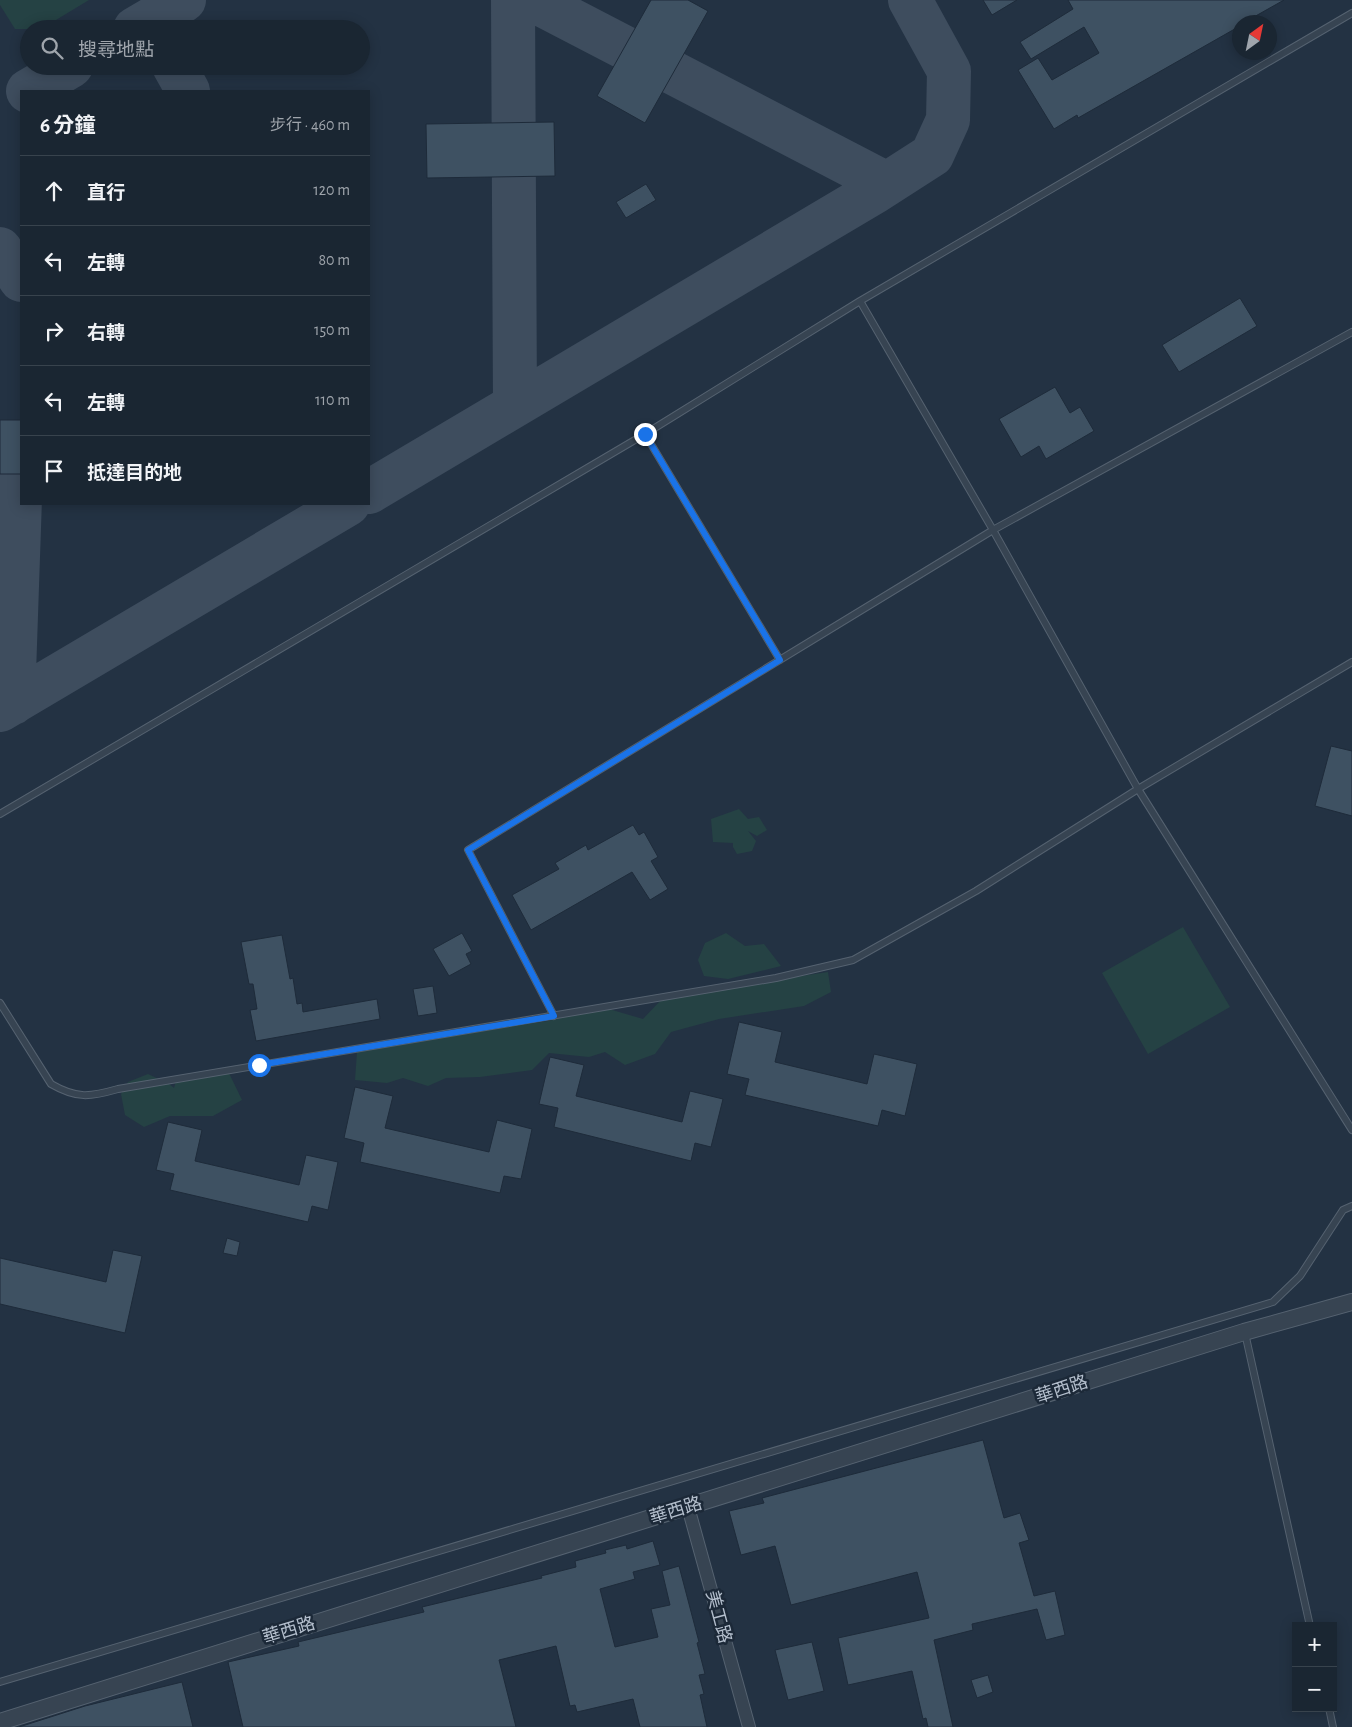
<!DOCTYPE html>
<html lang="zh-TW">
<meta charset="utf-8">
<style>
:root{--surface:#1a2632;--page:#232e3a;--text:#f1f3f6;--muted:#9fa5ac;--line:#38434d}
body{margin:0;font-family:"Alegreya Sans","Noto Sans TC",sans-serif;background:var(--page);color:var(--text)}
.controls{position:absolute;right:15px;bottom:15px;display:grid;overflow:hidden;border-radius:0px;box-shadow:0 2px 12px #0003}
.controls button{width:45px;height:45px;display:grid;place-items:center;padding:0;border:0;border-bottom:1px solid var(--line);background:var(--surface);color:var(--text);font:25px sans-serif}
.compass{position:absolute;left:1232px;top:15px;width:45px;height:45px;border-radius:50%;background:var(--surface);box-shadow:0 2px 12px #0003;rotate:33deg}
.stop{position:absolute;width:15px;height:15px;margin:-11px;border:4px solid #1a73e8;border-radius:50%;background:#fff}
.stop.end{background:#1a73e8;border-color:#fff;box-shadow:0 1px 5px #0008}
.list{margin:0;padding:0;list-style:none}
h2{display:flex;justify-content:space-between;align-items:center;height:65px;margin:0;padding:0 20px;font-size:21px}
h2 small{font-size:16px;font-weight:400;color:var(--muted)}
.list li{display:grid;grid-template-columns:32px 1fr auto;gap:15px;align-items:center;box-sizing:border-box;height:70px;padding:0 20px;border-top:1px solid var(--line)}
.list b{display:block;font-size:19px;white-space:nowrap}
.list em{font-size:16px;font-style:normal;color:var(--muted)}
.icon{flex:none;width:28px;height:28px;fill:none;stroke:currentColor;stroke-width:2;stroke-linecap:round;stroke-linejoin:round}
.map{position:relative;flex:none;width:1352px;height:1727px;overflow:hidden}
.search{position:absolute;background:var(--surface);box-shadow:0 2px 12px #0003;left:20px;top:20px;width:350px;height:55px;display:flex;align-items:center;gap:12px;box-sizing:border-box;padding:0 18px;border-radius:28px;color:var(--muted);font-size:19px}
.panel{position:absolute;background:var(--surface);box-shadow:0 2px 12px #0003;left:20px;top:90px;width:350px;height:415px;border-radius:0px}
.map>svg:first-child{display:block}
</style>
<div class="map">
<svg width="1352" height="1727" viewBox="0 0 1352 1727">
<rect width="100%" height="100%" fill="#233243"/>
<path fill="#254244" d="M0,0H89L41,29H15L0,5Z
M739,809L748,819L759,817L767,830L757,836L748,831L756,841L752,851L737,854L733,847V843L713,842L711,819Z
M1183,927L1230,1007L1148,1054L1102,973Z
M726,933L745,946L764,944L781,966L728,979L704,976L698,960L705,943Z
M828,972L831,992L804,1006L719,1019L671,1032L655,1054L625,1065L605,1052L589,1057L549,1053L532,1070L480,1077L446,1078L428,1086L403,1078L387,1083L355,1080L357,1052L448,1035L548,1021L602,1007L643,1019L662,999L703,991Z
M228,1071L242,1100L213,1116H170L144,1127L125,1115L121,1094L128,1082L148,1074L169,1084L174,1088L176,1081Z"/>
<g fill="none" stroke-linecap="round" stroke-linejoin="round">
<path stroke="#3e4d5e" stroke-width="44" d="M513,0L515,405
M533,0L887,184
M135,29L184,0
M174,66L188,91
M28,91L71,66
M0,249L21,280
M369,492L876,191L932,155L948,120L949,71L910,0
M13,703L21,469
M0,710L348,504"/>
</g>
<path fill="#3e5162" stroke="#1e2b3a" d="M651,0H688L708,11L645,123L597,96Z
M983,0H1017L992,15Z
M1068,0H1284L1245,22H1240V26L1078,118L1077,115L1054,129L1018,70L1038,58L1052,80L1099,53L1084,27L1031,59L1020,42L1073,9Z
M554,122L555,176L427,178L426,124Z
M646,184L656,200L626,218L616,202Z
M1240,298L1257,326L1179,372L1162,345Z
M1055,387L1070,413L1080,407L1094,431L1046,459L1039,446L1021,457L999,419Z
M0,420H21V474H0Z
M1331,746L1352,751V816L1315,806Z
M633,825L639,835L644,832L658,857L651,861L668,889L650,900L632,872L531,930L512,895L559,869L555,863L586,845L588,850Z
M462,933L472,951L466,954L471,964L449,976L433,949Z
M282,935L290,979L293,978L297,1004L302,1003L303,1012L377,999L380,1019L256,1041L250,1010L257,1009L253,984H249L241,942Z
M433,986L437,1013L418,1016L413,989Z
M739,1022L782,1032L775,1062L867,1084L874,1054L917,1064L905,1116L882,1110L878,1126L745,1095L749,1079L727,1074Z
M550,1057L584,1065L576,1096L682,1122L690,1091L723,1099L711,1147L695,1143L691,1161L554,1127L558,1108L539,1104Z
M355,1087L393,1096L385,1128L489,1152L497,1120L532,1129L521,1179L504,1176L500,1193L360,1162L364,1143L344,1138Z
M168,1122L202,1130L195,1161L299,1185L306,1155L338,1162L328,1210L312,1206L308,1222L170,1190L174,1174L156,1170Z
M227,1238L240,1242L237,1256L223,1253Z
M113,1250L142,1256L125,1333L0,1304V1258L106,1282Z
M983,1440L1004,1518L1020,1513L1029,1540L1019,1543L1034,1596L1055,1591L1065,1635L1046,1640L1037,1609L972,1624L973,1630L934,1640L953,1727H928L926,1718L923,1719L912,1671L848,1685L838,1638L929,1618L917,1572L791,1605L775,1546L741,1555L729,1511L764,1503L762,1498Z
M653,1541L660,1565L633,1572L635,1579L600,1589L615,1647L658,1637L651,1609L670,1605L662,1571L679,1566L699,1642L697,1643L705,1674L699,1675L704,1694L700,1695L707,1727H640L633,1699L577,1712L575,1705L570,1706L556,1646L499,1660L516,1727H243L228,1662L299,1646L298,1642L424,1612L422,1607L542,1578L541,1576L576,1567L575,1561L606,1553L605,1550L626,1545L627,1549Z
M812,1642L824,1691L788,1700L775,1650Z
M988,1675L993,1692L977,1698L971,1680Z
M182,1682L193,1727H19L85,1706Z"/>
<g fill="none" stroke-linecap="round" stroke-linejoin="round">
<g stroke="#556270" stroke-width="8">
<path id="service" d="M860,301L993,530L1138,789L1352,1130
M645,434L780,660
M0,814L645,434L860,301L1352,13
M0,1003L51,1084C77,1099 90,1097 118,1089L776,978L853,960L976,891L1138,789L1352,662
M554,1016L468,850L993,530L1352,332
M1245,1333L1310,1626
M0,1682L1273,1302L1300,1276L1343,1210L1352,1206
M1329,1708L1333,1727"/>
</g>
<g stroke="#556270" stroke-width="14">
<path id="minor" d="M688,1507L749,1727"/>
</g>
<g stroke="#556270" stroke-width="18">
<path id="tertiary" d="M0,1722L1244,1332L1352,1302"/>
</g>
<use href="#service" stroke="#374452" stroke-width="6"/>
<use href="#minor" stroke="#374452" stroke-width="12"/>
<use href="#tertiary" stroke="#374452" stroke-width="16"/>
</g>
<g fill="none" stroke-linecap="round" stroke-linejoin="round">
<path stroke="#1a73e8" stroke-width="6" d="M259,1065L554,1016L468,850L780,660L645,434"/>
</g>
<g text-anchor="middle" dominant-baseline="central" stroke-width="5" stroke-linejoin="round" paint-order="stroke">
<g font-size="18" fill="#b4bfcd" stroke="#1c2938">
<text transform="translate(1062 1390) rotate(-18)">華西路</text>
<text transform="translate(676 1511) rotate(-17)">華西路</text>
<text transform="translate(718 1617) rotate(75)">美工路</text>
<text transform="translate(289 1631) rotate(-17)">華西路</text>
</g>
</g>
</svg>
<div class="controls">
<button>+</button>
<button>−</button>
</div>
<svg class="compass" viewBox="-18 -18 36 36"><path d="M0-13l5 13h-10z" fill="#e53935"/><path d="M0 13l5-13h-10z" fill="#9fa5ac"/></svg>
<div class="stop" style="left:259px;top:1065px"></div>
<div class="stop end" style="left:645px;top:434px"></div>
<div class="search"><svg class="icon" aria-label="search" viewBox="0 0 24 24"><circle cx="10" cy="10" r="6"/><path d="M15 15l6 6"/></svg>搜尋地點</div>
<section class="panel">
<h2>6 分鐘<small>步行 · 460 m</small></h2>
<ul class="list">
<li><svg class="icon" aria-label="ahead" viewBox="0 0 24 24"><path d="M12 20V5M6 11l6-6 6 6"/></svg><div><b>直行</b></div><em>120 m</em></li>
<li><svg class="icon" aria-label="left" viewBox="0 0 24 24"><path d="M17 20v-9H6M10 6l-5 5 5 5"/></svg><div><b>左轉</b></div><em>80 m</em></li>
<li><svg class="icon" aria-label="right" viewBox="0 0 24 24"><path d="M7 20v-9h11M14 6l5 5-5 5"/></svg><div><b>右轉</b></div><em>150 m</em></li>
<li><svg class="icon" aria-label="left" viewBox="0 0 24 24"><path d="M17 20v-9H6M10 6l-5 5 5 5"/></svg><div><b>左轉</b></div><em>110 m</em></li>
<li><svg class="icon" aria-label="arrive" viewBox="0 0 24 24"><path d="M6 21V4h12l-3 4 3 4H6"/></svg><div><b>抵達目的地</b></div></li>
</ul>
</section>
</div>
